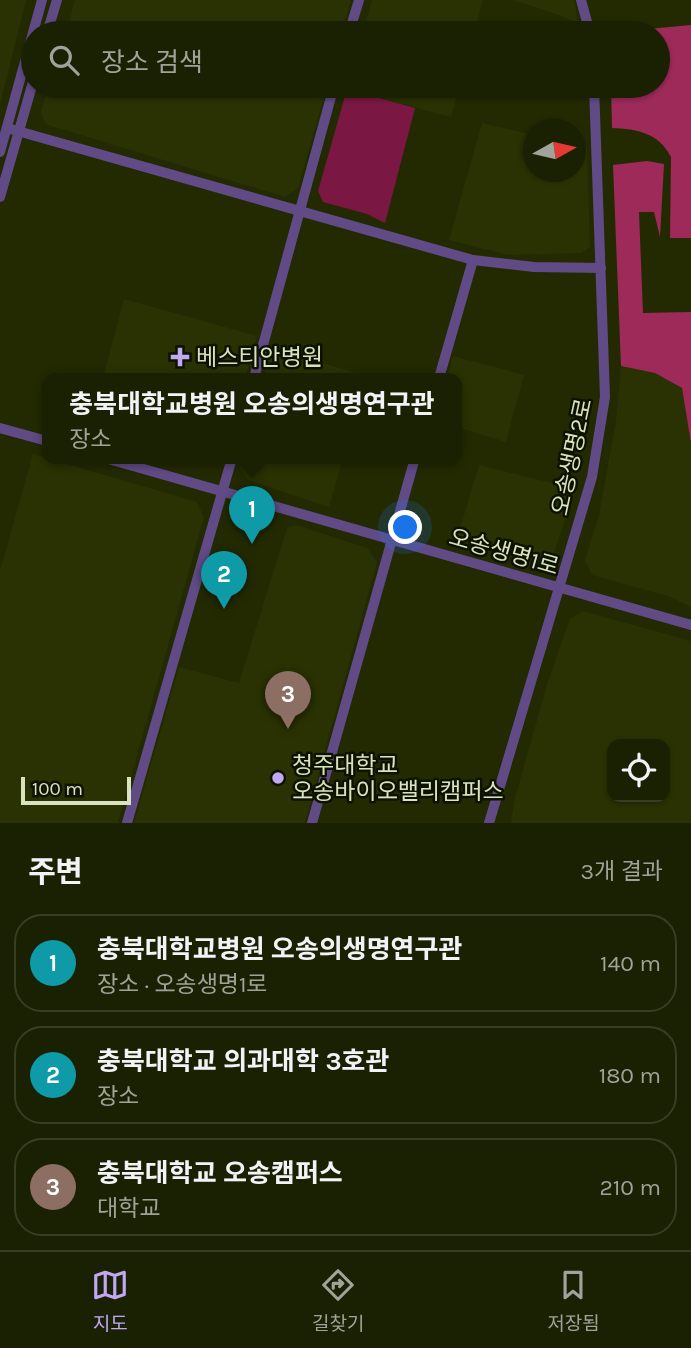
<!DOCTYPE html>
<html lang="ko">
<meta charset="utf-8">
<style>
:root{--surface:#1a2002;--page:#23280c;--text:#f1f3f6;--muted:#9fa399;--line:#383e24;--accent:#c1a8f3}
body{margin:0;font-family:Karla,"Noto Sans KR",sans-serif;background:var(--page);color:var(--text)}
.controls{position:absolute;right:21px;bottom:21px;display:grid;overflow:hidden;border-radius:14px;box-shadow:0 2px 5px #0004}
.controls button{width:63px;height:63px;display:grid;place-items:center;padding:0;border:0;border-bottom:2px solid var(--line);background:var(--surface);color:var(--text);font:35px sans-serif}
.compass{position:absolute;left:523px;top:119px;width:63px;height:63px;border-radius:50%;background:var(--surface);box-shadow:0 2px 5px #0004;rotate:82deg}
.scale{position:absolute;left:21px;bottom:18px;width:110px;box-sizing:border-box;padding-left:7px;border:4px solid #d9e3be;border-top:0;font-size:19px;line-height:24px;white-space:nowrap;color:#d9e3be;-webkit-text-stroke:5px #0d1200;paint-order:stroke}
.you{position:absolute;left:406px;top:528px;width:24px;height:24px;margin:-18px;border:5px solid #fff;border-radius:50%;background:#1a73e8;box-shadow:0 0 0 10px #1a73e833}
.badge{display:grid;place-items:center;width:46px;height:46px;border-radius:50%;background:var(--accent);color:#fff;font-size:23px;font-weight:700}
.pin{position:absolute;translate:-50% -58px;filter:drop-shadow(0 2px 4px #0008)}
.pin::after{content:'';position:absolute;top:37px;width:24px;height:21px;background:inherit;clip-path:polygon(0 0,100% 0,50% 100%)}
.popup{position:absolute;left:42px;top:373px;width:420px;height:91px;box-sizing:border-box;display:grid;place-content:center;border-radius:14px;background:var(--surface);filter:drop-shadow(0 2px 5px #0005);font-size:23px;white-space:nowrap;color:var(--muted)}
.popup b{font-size:26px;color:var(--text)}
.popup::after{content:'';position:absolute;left:50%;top:100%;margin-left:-14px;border:14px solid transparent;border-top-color:var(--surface)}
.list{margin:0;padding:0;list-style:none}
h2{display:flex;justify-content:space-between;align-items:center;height:91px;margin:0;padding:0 28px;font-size:30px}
h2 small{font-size:23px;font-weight:400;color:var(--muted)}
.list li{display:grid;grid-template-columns:46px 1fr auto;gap:21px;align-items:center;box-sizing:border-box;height:98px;margin:0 14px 14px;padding:0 14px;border:2px solid var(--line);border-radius:28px}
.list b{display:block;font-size:26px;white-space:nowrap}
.list p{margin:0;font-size:23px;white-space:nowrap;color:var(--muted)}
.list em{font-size:23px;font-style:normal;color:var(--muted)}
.icon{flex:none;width:38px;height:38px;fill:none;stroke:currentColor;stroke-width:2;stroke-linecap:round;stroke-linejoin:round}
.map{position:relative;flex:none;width:691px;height:823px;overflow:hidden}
.search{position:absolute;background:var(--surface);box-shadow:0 2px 5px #0004;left:21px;right:21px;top:21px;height:77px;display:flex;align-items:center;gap:18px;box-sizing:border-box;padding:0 24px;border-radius:38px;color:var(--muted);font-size:26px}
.sheet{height:427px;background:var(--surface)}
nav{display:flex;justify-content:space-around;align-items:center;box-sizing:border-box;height:98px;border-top:2px solid var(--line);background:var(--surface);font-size:19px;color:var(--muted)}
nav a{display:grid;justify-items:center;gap:4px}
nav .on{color:var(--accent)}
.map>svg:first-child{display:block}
</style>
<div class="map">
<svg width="691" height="823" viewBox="0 0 691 823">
<rect width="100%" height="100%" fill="#232a02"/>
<path fill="#2a3203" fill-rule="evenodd" d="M0,0H26L0,104Z
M75,0H351L342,33H66Z
M372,0H483L474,33H363Z
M513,0H574L578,23L556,14Z
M48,86H327L298,188L285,197L45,124L41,112Z
M348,86H460L451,117L347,89Z
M482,123L533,135L534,172H576V144L587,147L590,247L581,253L508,255L449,240Z
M124,299L257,336L245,378H103Z
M271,348L366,376V378H263Z
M453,356L524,375L506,442L457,427V378H447Z
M621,366L655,373L682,388L691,443V607L668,596L592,575L585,560L599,515L616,421Z
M33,454L197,502L204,517L118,823H0V571Z
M241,458H343L329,507L248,480L239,466Z
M479,465L576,489L553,555L542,562L456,542Z
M296,525L367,548L377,562L305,823H134L179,667L239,683L287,528Z
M582,611L691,641V823H511L515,798L548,681L570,619ZM612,744H665V797H612Z"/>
<path fill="#7b1743" d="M347,89L415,108L385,223L367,214L323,202L318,191Z"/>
<path fill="#9e2a5a" d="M691,25V238H670L671,157C659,133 637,129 612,128L611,86H658V33H604Z
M647,161L664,164L660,237L654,212H639L643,313L691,312V443L682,388L655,373L621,366L613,165Z"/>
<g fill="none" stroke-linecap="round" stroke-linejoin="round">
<path stroke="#614b87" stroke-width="10" d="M581,0L590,33
M47,33L57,0
M349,33L359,0
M7,128L473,260L534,267L601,268
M0,152L42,0
M0,197L33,82
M254,378L334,86
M439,378L473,260
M0,428L47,441
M105,458L691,625
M127,823L232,458
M312,823L415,458
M489,823L592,477L605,397L594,86"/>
</g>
<g fill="#c1a8f3" stroke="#0d1200" stroke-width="2.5">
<path d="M176.5 346.5h7v7h7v7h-7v7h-7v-7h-7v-7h7z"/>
<circle cx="278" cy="778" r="7"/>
</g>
<g text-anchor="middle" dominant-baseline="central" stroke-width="5" stroke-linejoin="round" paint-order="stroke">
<g font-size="23" fill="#d9e3be" stroke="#0d1200" text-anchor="start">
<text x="196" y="357">베스티안병원</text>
<text x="292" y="765">청주대학교<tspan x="292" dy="26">오송바이오밸리캠퍼스</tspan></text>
</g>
<g font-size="23" fill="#d9e3be" stroke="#0d1200">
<text transform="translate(572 457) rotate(-78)">오송생명2로</text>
<text transform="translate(504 552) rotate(16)">오송생명1로</text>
</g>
</g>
</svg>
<div class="controls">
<button><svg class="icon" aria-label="locate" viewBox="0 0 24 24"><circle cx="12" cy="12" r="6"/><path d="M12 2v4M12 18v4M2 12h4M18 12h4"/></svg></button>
</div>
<svg class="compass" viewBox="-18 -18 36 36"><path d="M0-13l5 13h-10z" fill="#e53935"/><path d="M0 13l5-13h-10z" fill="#9fa399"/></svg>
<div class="scale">100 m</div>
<div class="you"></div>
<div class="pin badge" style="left:252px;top:544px;background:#0f9aa8">1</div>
<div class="popup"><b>충북대학교병원 오송의생명연구관</b>장소</div>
<div class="pin badge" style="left:224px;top:609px;background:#0f9aa8">2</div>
<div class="pin badge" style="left:288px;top:729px;background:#8d6e63">3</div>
<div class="search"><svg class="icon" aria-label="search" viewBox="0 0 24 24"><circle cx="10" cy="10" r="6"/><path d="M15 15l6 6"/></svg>장소 검색</div>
</div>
<section class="sheet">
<h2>주변<small>3개 결과</small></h2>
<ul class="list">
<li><span class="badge" style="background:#0f9aa8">1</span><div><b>충북대학교병원 오송의생명연구관</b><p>장소 · 오송생명1로</p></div><em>140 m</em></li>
<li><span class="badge" style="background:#0f9aa8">2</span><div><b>충북대학교 의과대학 3호관</b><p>장소</p></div><em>180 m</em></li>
<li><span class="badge" style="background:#8d6e63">3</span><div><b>충북대학교 오송캠퍼스</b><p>대학교</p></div><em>210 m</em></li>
</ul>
</section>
<nav>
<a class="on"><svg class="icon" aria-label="map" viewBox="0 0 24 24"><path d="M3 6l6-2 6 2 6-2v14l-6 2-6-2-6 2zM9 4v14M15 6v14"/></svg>지도</a>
<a><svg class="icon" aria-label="directions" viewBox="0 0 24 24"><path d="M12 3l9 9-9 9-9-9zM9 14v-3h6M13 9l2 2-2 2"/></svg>길찾기</a>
<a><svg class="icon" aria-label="saved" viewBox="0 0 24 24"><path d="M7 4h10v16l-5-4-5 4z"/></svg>저장됨</a>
</nav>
